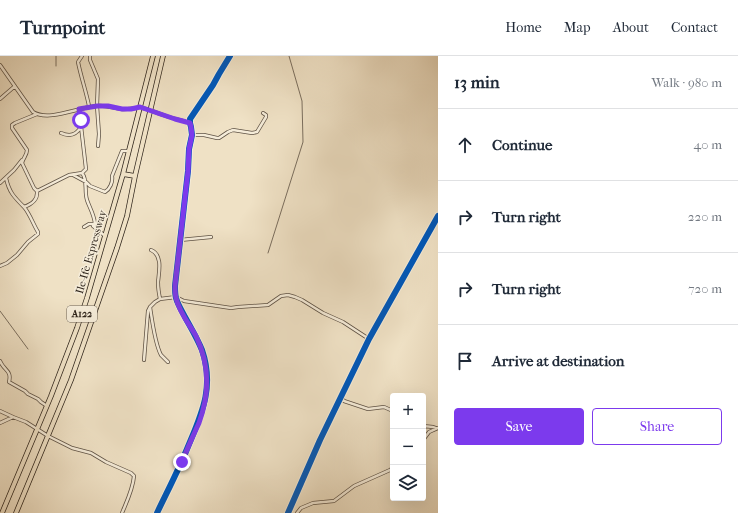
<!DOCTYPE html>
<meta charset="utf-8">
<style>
:root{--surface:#fff;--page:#f6f6f7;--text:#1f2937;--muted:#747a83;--line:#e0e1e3;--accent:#7c3aed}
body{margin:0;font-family:"IM FELL French Canon",serif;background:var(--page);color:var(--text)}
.controls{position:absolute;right:12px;bottom:12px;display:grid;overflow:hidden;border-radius:4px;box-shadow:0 4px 16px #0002}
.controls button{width:36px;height:36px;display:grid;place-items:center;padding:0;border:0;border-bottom:1px solid var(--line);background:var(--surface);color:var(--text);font:20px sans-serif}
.stop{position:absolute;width:12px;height:12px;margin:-9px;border:3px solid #7c3aed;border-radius:50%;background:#fff}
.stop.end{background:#7c3aed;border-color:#fff;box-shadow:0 1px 4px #0008}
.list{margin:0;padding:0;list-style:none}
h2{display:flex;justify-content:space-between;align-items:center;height:52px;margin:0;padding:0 16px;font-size:17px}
h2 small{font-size:13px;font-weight:400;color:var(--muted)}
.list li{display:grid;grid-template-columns:26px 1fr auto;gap:12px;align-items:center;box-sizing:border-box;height:72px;padding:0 16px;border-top:1px solid var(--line)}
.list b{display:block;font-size:15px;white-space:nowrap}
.list em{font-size:13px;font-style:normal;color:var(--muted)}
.actions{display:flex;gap:8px;padding:12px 16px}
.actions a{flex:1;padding:9px 0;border:1px solid var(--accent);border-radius:4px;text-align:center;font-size:14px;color:var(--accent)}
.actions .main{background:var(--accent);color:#fff}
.icon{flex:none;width:22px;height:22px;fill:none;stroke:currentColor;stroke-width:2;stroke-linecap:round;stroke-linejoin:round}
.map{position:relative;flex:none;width:438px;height:457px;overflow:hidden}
header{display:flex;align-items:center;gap:24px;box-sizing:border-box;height:56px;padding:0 20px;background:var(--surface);border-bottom:1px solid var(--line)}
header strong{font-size:19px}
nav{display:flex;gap:22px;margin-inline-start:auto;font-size:14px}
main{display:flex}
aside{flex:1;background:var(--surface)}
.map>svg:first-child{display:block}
</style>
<header>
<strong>Turnpoint</strong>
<nav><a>Home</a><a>Map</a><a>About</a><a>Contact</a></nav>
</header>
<main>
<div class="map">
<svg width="438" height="457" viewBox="0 0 438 457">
<rect width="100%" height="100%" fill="#efe1c5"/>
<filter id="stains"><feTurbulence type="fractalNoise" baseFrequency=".005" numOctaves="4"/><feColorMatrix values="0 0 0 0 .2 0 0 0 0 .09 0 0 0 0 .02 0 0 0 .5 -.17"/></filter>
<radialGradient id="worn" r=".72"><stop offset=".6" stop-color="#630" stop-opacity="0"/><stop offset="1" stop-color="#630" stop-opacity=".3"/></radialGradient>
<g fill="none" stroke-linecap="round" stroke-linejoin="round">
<path stroke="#7a6e5e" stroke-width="1" d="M56,10V0
M268,197L303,86L302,45L289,0
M0,255L28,293"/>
<g stroke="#5e5245" stroke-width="4">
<path id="minor" d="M82,0L78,6C81,21 86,35 89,50
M90,0V4L98,23L97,50L99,78L98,90
M0,9L33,56C49,66 79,51 97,50C105,49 112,52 121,53C128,54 136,51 142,52C149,53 156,57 163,59C171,62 181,64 190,67
M0,43L15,30
M61,77C70,81 76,79 81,71
M192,79H204L217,82H219L228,76L233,74L252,77L257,76L266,61V59L263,57
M82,117C88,124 84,135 87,144C90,153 94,158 95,168L93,170L105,180
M73,119L86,126L90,130L105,136C110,133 113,126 112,120L122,95H129
M0,127L14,114L22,104
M37,135L69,119L82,117L86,113L79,53
M24,151C32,148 38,144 37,135L34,132L22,107C23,102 27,99 27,94L12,72V69L15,67L37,58
M84,171L89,168H94
M180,184L211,181
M151,194C163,199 159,216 158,226C158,232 159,238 160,243
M0,210L7,207L17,199L28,186L38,178V176C33,168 30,158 24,151C14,141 9,136 6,122
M150,251C152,264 155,288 161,299C163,301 166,304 168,306
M144,304L148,255L150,251L155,246L160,243L176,241L184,245L231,252L238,251L268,249L281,240L288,239L295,241L302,244L323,257L343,266L369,283
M0,305C4,315 12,314 9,326L25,335L28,338L38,343L41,346L47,350
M341,341L344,345L368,353L384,351L393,355
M0,355L13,361
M0,367L13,361L26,366L48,380L72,392L91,397L106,406L131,417L134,420C133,433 127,445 122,457
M423,370C427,371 432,370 436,372
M423,384L429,376L438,372
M157,457C167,436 178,415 187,393C201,359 215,332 202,294C197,282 191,272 185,261C182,255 178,249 176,242C175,238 175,234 175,230L188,115L189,93L192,79L191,71L190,67V63L213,29L219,18L230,0
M297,457L301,452L313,447L334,445L354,430L390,414L393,412"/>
</g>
<g stroke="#5e5245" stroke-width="4.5">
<path id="tertiary" d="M288,457L320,384L369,283L438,160"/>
</g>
<g stroke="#2d231a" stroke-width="5.5">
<path id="trunk" d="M123,118L135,120
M2,457L51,340L77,272L87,242L123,118L153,0
M16,457L71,324L117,192L127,160L135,120L163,0"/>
</g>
<use href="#minor" stroke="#f5ecd9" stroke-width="2.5"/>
<use href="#tertiary" stroke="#f5ecd9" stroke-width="3"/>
<use href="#trunk" stroke="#efe1c5" stroke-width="4"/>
<g stroke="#f5ecd9" stroke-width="8">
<path id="cycleway" d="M157,457C167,436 178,415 187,393C201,359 215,332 202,294C197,282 191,272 185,261C182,255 178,249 176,242C175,238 175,234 175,230L188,115L189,93L192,79L191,71L190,67V63L213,29L219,18L230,0
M288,457L320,384L369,283L438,160"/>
</g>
<use href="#cycleway" stroke="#0057b8" stroke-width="6"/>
</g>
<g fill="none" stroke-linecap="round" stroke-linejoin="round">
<path stroke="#7c3aed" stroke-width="5" d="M81,64L79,53L97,50H108L122,53H131L140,51L175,63L190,67L191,71L192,79L189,93L188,115L175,230C175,234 175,238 176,242C179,256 189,268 196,280C210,309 210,337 199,367C193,380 187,393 182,406"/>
</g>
<g text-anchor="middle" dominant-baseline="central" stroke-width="3" stroke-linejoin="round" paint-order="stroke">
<rect fill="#f5ecd9" stroke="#695f53" stroke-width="1" x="67" y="250" width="30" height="16" rx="3"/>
<g font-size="10" font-weight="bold" fill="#2d231a">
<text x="82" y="258">A122</text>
</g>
<g font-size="11" fill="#2d231a" stroke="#f5ecd9">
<text transform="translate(91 196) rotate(-74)">Ile-Ife Expressway</text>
</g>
</g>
<rect width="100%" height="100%" filter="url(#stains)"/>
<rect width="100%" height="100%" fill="url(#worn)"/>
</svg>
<div class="controls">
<button>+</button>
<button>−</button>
<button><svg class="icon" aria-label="layers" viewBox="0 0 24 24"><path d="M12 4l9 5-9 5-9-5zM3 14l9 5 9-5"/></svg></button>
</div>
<div class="stop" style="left:81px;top:64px"></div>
<div class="stop end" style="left:182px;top:406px"></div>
</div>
<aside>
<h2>13 min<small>Walk · 980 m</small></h2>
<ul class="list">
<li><svg class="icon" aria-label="ahead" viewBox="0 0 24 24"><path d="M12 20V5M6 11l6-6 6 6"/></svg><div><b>Continue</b></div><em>40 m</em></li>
<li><svg class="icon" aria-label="right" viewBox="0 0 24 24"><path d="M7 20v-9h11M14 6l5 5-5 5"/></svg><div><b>Turn right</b></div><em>220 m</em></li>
<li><svg class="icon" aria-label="right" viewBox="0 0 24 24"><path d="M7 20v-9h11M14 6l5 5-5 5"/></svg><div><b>Turn right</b></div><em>720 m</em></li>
<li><svg class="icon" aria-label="arrive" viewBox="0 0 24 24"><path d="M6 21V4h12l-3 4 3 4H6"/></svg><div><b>Arrive at destination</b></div></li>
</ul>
<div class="actions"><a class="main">Save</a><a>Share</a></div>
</aside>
</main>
